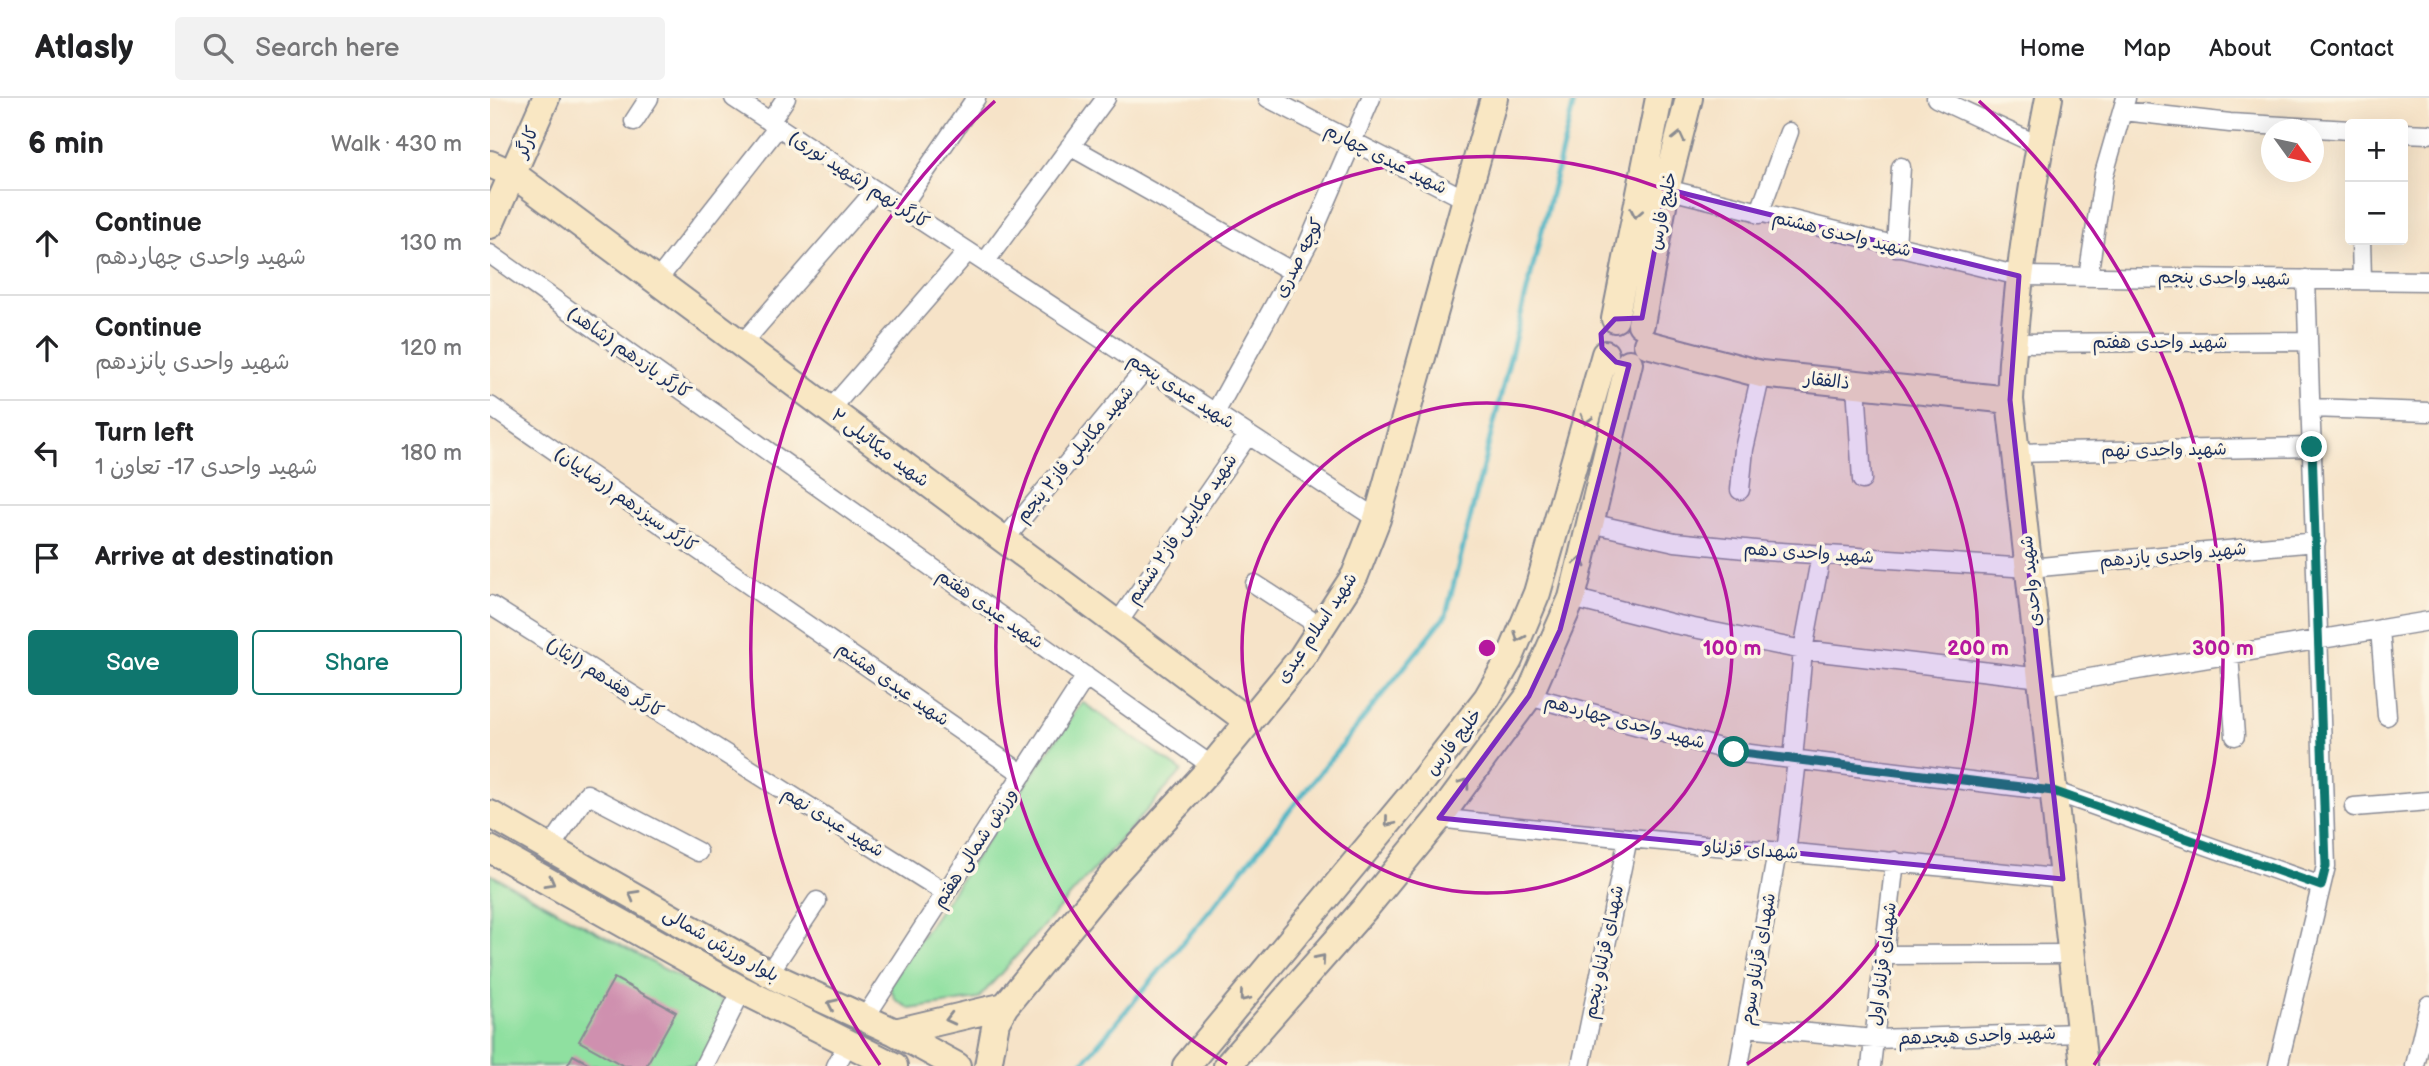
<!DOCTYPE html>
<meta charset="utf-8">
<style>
:root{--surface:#fff;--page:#f2f2f2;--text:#202124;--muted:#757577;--line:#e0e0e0;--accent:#0f766e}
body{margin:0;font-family:"Balsamiq Sans","Playpen Sans Arabic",sans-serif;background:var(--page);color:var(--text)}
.controls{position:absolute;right:21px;top:21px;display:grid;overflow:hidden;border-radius:7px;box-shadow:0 7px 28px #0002}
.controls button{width:63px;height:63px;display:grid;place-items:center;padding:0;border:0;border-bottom:2px solid var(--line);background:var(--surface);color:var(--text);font:35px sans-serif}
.compass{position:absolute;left:1771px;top:21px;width:63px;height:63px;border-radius:50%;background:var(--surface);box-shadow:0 7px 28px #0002;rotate:123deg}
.stop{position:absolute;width:21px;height:21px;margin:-16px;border:5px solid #0f766e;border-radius:50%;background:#fff}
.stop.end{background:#0f766e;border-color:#fff;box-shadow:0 2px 7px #0008}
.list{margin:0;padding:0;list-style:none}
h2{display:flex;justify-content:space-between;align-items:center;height:91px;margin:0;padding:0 28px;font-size:30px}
h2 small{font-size:23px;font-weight:400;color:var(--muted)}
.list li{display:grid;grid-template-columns:46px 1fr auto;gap:21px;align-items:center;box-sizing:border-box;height:105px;padding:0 28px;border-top:2px solid var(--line)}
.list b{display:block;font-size:26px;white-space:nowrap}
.list p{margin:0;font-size:23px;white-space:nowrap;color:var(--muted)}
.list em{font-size:23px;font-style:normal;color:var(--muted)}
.actions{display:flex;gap:14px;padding:21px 28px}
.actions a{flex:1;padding:16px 0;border:2px solid var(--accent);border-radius:7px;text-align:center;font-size:24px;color:var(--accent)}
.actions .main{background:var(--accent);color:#fff}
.icon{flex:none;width:38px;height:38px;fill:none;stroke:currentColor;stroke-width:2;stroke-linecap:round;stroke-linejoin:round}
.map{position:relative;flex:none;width:1939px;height:968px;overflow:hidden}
header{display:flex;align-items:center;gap:42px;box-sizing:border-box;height:98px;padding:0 35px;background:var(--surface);border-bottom:2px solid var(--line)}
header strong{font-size:33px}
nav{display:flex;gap:38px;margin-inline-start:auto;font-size:24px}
.search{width:490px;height:63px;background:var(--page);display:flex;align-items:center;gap:18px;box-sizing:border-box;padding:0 24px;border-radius:7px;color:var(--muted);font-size:26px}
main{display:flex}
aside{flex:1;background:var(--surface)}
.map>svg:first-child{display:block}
</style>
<header>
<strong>Atlasly</strong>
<div class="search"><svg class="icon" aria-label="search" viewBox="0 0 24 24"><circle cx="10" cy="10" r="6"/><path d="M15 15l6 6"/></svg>Search here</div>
<nav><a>Home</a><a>Map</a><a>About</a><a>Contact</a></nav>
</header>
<main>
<aside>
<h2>6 min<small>Walk · 430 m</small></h2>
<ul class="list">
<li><svg class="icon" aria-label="ahead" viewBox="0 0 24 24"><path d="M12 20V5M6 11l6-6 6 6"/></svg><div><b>Continue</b><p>شهید واحدی چهاردهم</p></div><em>130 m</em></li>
<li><svg class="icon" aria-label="ahead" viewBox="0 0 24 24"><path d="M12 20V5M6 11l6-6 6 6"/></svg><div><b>Continue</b><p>شهید واحدی پانزدهم</p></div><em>120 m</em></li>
<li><svg class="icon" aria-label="left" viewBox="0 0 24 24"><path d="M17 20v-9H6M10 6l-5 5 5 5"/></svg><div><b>Turn left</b><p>شهید واحدی 17- تعاون 1</p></div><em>180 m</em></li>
<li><svg class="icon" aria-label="arrive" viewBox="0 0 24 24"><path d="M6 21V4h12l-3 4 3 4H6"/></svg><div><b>Arrive at destination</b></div></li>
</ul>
<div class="actions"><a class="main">Save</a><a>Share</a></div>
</aside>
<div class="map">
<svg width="1939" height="968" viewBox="0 0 1939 968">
<rect width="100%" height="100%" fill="#fcf5e5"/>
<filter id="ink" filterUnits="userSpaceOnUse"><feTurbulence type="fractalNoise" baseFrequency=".0143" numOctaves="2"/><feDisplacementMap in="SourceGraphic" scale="14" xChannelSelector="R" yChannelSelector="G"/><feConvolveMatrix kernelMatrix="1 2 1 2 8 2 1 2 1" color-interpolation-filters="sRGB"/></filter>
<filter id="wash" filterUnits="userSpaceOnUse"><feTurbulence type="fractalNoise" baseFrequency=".00686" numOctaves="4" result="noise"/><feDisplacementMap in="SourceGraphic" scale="28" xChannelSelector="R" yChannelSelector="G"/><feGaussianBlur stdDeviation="1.57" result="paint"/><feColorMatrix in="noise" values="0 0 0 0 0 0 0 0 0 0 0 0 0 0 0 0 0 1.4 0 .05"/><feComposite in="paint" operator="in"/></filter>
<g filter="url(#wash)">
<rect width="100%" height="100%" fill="#f6e3c8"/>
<path fill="#8fe0a0" stroke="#55887f" stroke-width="2" d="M592,604L692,673L488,901L420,911L405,901L399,886Z
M0,776L242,908L210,968H0Z"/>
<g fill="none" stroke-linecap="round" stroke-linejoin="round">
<path stroke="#48b4c4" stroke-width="5" d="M590,968L720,812L956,517L1085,0"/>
</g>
<g id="blocks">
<path fill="#cf90af" d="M124,880L186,914L156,968H134L89,943Z
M83,957L103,968H77Z"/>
</g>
</g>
<g filter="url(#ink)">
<use href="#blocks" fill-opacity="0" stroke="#888993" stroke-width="2"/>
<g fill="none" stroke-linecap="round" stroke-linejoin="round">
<g stroke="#888993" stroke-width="21">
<path id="street" d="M244,0L887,421
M778,0L977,102
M1446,0L1550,48
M1633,13L1740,25L1860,32
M144,23L159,0
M280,24L296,0
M1913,35L1939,36
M580,48L803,174
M1176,91L1529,178L1939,183
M411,109L486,0
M1269,116L1299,34
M1871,142L1872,182
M1406,149L1411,69
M0,156L722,668
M495,164L616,0
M1598,179L1614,76L1636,0
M166,184L288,29
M1522,245L1818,243
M251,247L385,93
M1366,286L1372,382
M0,308L533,676
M1821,310L1939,314
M339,313L478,153
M725,315L818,146L881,0
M1526,355L1822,349
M1250,392L1254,351L1271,276
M1100,425L1185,444L1275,453L1539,470L1826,444
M514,442L656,270
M765,486L831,529
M1082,500L1184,526L1313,552L1551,580
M0,507L456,795
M627,526L758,337
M1890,531L1897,618
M1739,556L1745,638
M1552,588L1939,523
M1039,598L1244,654L1563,693L1831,788
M1303,661L1313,552L1331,457
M1864,709L1939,703
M949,720C1157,745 1365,758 1573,781
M60,750L97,696L208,754
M1296,755L1307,662
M1394,857L1580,856
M279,875L327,803
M374,921L596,578
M1256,929L1384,941L1590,935
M214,968L252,892
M346,968L358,945
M1091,968L1138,740
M1249,968L1287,754
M1381,968L1405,763
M1788,968L1836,768L1816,181
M1925,968L1939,907"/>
</g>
<g stroke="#888993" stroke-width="30">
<path id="secondary" d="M1559,0C1539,100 1524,199 1520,302L1594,968
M0,66L23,76L759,624
M0,127L56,0
M1125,221L1169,0
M1151,226L1176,91L1199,0
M1157,246L1271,276L1520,302
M0,716L291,882L405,934L467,968
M0,751L252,892L404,968
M405,934L515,908
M498,968L506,924L515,908L621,779L718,673L812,559L865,477L887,421L1004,0
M696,968L919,700L997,600L1019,562L1047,495L1115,256
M737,968L878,807L949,720L1039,598L1082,500L1139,265"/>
</g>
<use href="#street" stroke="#fff" stroke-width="18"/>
<use href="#secondary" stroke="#f9e7c3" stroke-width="26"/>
</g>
<defs><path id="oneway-chevron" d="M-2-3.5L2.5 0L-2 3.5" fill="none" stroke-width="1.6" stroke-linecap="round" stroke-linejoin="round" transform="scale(1.75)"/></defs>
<g stroke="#8a8b90">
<use href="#oneway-chevron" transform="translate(1189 39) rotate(-77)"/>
<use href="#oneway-chevron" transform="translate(1146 115) rotate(101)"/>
<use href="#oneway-chevron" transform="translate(1096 321) rotate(106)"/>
<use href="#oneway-chevron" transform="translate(1090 464) rotate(-76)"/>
<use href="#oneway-chevron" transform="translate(1029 539) rotate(113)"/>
<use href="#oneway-chevron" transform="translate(975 685) rotate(-54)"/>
<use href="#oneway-chevron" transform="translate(899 724) rotate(130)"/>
<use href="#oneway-chevron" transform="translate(60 784) rotate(29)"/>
<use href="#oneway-chevron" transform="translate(143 797) rotate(-150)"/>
<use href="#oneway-chevron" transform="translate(831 861) rotate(-49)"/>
<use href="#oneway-chevron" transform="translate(754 899) rotate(130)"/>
<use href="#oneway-chevron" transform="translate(342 906) rotate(-155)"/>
<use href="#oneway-chevron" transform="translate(460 921) rotate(166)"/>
</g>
</g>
<g fill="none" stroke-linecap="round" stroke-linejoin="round" filter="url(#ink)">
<path stroke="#0f766e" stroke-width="9" d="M1244,654L1563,693L1831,788L1836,768L1822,349"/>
</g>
<path fill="#7b2cbf" fill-opacity="0.2" stroke="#7b2cbf" stroke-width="5" stroke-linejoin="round" d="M1176,91L1529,178L1520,302L1573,781L949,720L1039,598L1070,532L1139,267L1126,264L1112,250L1111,236L1125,221L1152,220Z"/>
<g fill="none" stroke="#b5179e" stroke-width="3.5">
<circle cx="997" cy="550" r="245"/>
<path d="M737 966A491 491 0 1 1 1257 966"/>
<path d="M390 967A736 736 0 0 1 505 3M1489 3A736 736 0 0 1 1604 967"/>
</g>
<g text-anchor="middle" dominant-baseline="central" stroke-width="7" stroke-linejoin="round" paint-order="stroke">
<g font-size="18" fill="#1b2f5e" stroke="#fcf5e5">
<text transform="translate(37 44) rotate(-66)">کارگر</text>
<text transform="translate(896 61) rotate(27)">شهید عبدی چهارم</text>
<text transform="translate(369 82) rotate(33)">کارگر نهم (شهید نوری)</text>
<text transform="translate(1173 113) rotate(-78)">خلیج فارس</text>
<text transform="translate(1352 136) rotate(14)">شهید واحدی هشتم</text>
<text transform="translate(809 160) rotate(-63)">کوچه صدری</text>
<text transform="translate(1734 180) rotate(1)">شهید واحدی پنجم</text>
<text x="1670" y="244">شهید واحدی هفتم</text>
<text transform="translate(139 255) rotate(35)">کارگر یازدهم (شاهد)</text>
<text transform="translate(1337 283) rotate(6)">ذالفقار</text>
<text transform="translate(691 293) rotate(33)">شهید عبدی پنجم</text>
<text transform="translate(390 350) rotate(37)">شهید میکائیلی ۲</text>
<text transform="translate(1674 352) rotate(-1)">شهید واحدی نهم</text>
<text transform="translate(585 356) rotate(-50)">شهید مکاییلی فاز۲ پنجم</text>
<text transform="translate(136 402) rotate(35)">کارگر سیزدهم (رضاییان)</text>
<text transform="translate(692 431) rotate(-55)">شهید مکاییلی فاز۲ ششم</text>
<text transform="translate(1319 455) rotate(4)">شهید واحدی دهم</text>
<text transform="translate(1683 457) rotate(-5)">شهید واحدی یازدهم</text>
<text transform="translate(1541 483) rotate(-96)">شهید واحدی</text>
<text transform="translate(500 511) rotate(35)">شهید عبدی هفتم</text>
<text transform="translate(827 530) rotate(-56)">شهید اسلام عبدی</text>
<text transform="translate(115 580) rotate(32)">کارگر هفدهم (ایثار)</text>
<text transform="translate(403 586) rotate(35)">شهید عبدی هشتم</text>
<text transform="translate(1135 624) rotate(15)">شهید واحدی چهاردهم</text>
<text transform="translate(964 644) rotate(-52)">خلیج فارس</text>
<text transform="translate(343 724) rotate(32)">شهید عبدی نهم</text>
<text transform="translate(485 750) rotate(-57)">ورزش شمالی هفتم</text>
<text transform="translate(1261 752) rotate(4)">شهدای قزلناو</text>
<text transform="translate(231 847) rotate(30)">بلوار ورزش شمالی</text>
<text transform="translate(1114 854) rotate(-78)">شهدای قزلناو پنجم</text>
<text transform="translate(1268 861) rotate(-80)">شهدای قزلناو سوم</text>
<text transform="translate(1393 866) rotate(-83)">شهدای قزلناو اول</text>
<text transform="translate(1487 938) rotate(-2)">شهید واحدی هیجدهم</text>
</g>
</g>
<circle cx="997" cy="550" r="10" fill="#b5179e" stroke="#fcf5e5" stroke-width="3.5"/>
<g font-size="21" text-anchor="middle" font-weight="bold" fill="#b5179e" stroke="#fcf5e5" stroke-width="7" stroke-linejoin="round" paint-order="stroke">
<text x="1242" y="557">100 m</text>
<text x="1488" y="557">200 m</text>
<text x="1733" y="557">300 m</text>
</g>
</svg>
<div class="controls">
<button>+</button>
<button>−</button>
</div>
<svg class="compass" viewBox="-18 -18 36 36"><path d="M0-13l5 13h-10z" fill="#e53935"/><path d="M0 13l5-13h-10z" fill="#757577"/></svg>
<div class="stop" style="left:1244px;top:654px"></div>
<div class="stop end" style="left:1822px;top:349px"></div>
</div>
</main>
